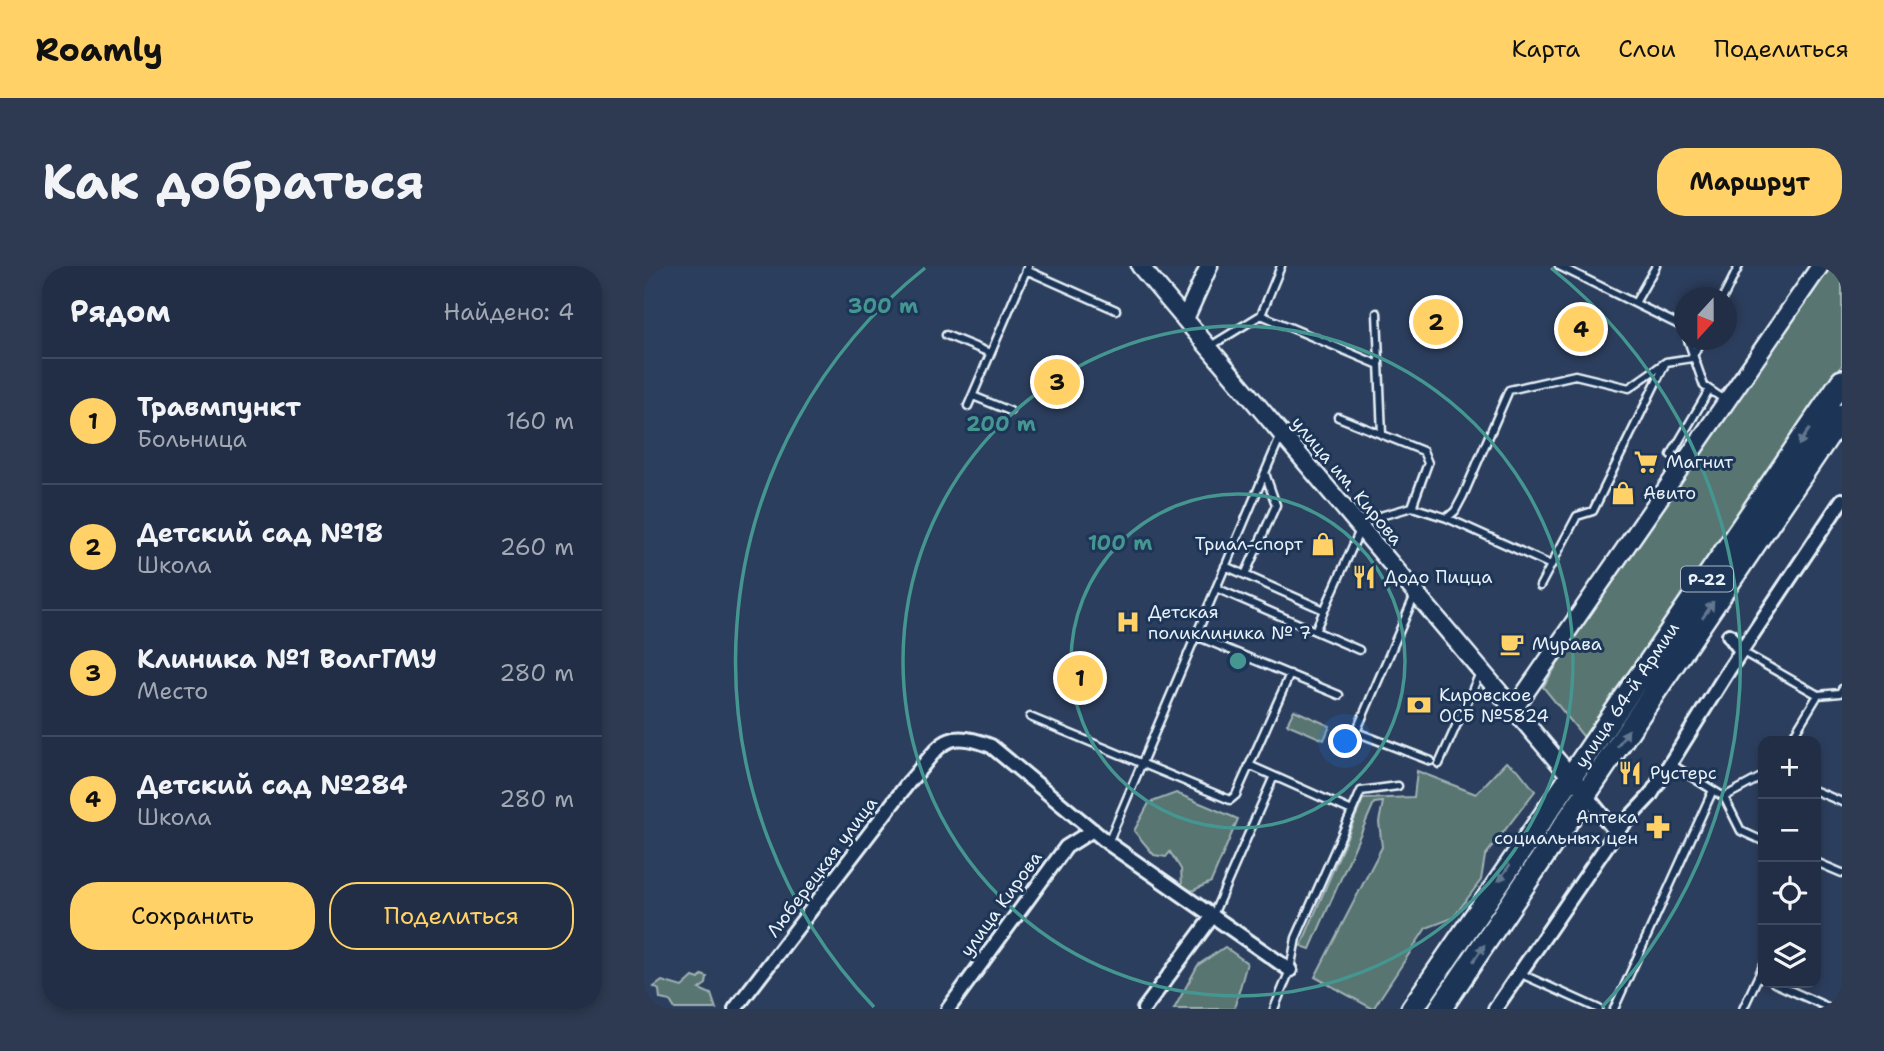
<!DOCTYPE html>
<html lang="ru">
<meta charset="utf-8">
<style>
:root{--surface:#212e46;--page:#2d3a51;--text:#f1f3f6;--muted:#a2a8b3;--line:#3e4a5f;--accent:#ffd166}
body{margin:0;font-family:"Shantell Sans",sans-serif;background:var(--page);color:var(--text)}
.controls{position:absolute;right:21px;bottom:21px;display:grid;overflow:hidden;border-radius:14px;box-shadow:0 4px 10px #0003}
.controls button{width:63px;height:63px;display:grid;place-items:center;padding:0;border:0;border-bottom:2px solid var(--line);background:var(--surface);color:var(--text);font:35px sans-serif}
.compass{position:absolute;left:1030px;top:21px;width:63px;height:63px;border-radius:50%;background:var(--surface);box-shadow:0 4px 10px #0003;rotate:201deg}
.you{position:absolute;left:702px;top:476px;width:24px;height:24px;margin:-18px;border:5px solid #fff;border-radius:50%;background:#1a73e8;box-shadow:0 0 0 10px #1a73e833}
.badge{display:grid;place-items:center;width:46px;height:46px;border-radius:50%;background:var(--accent);color:#111;font-size:23px;font-weight:700}
.pin{position:absolute;translate:-50% -50%;border:4px solid #fff;box-shadow:0 2px 7px #0006}
.list{margin:0;padding:0;list-style:none}
h2{display:flex;justify-content:space-between;align-items:center;height:91px;margin:0;padding:0 28px;font-size:30px}
h2 small{font-size:23px;font-weight:400;color:var(--muted)}
.list li{display:grid;grid-template-columns:46px 1fr auto;gap:21px;align-items:center;box-sizing:border-box;height:126px;padding:0 28px;border-top:2px solid var(--line)}
.list b{display:block;font-size:26px;white-space:nowrap}
.list p{margin:0;font-size:23px;white-space:nowrap;color:var(--muted)}
.list em{font-size:23px;font-style:normal;color:var(--muted)}
.actions{display:flex;gap:14px;padding:21px 28px}
.actions a{flex:1;padding:16px 0;border:2px solid var(--accent);border-radius:28px;text-align:center;font-size:24px;color:var(--accent)}
.actions .main{background:var(--accent);color:#111}
.icon{flex:none;width:38px;height:38px;fill:none;stroke:currentColor;stroke-width:2;stroke-linecap:round;stroke-linejoin:round}
.map{position:relative;flex:none;width:1198px;height:743px;overflow:hidden;border-radius:28px}
header{display:flex;align-items:center;gap:42px;box-sizing:border-box;height:98px;padding:0 35px;background:var(--accent);color:#111}
header strong{font-size:33px}
nav{display:flex;gap:38px;margin-inline-start:auto;font-size:24px}
.intro{display:flex;align-items:center;justify-content:space-between;box-sizing:border-box;height:168px;padding:0 42px}
h1{margin:0;font-size:49px}
.button{padding:18px 32px;border-radius:28px;background:var(--accent);color:#111;font-size:24px;font-weight:700}
main{display:flex;gap:42px;padding:0 42px}
aside{flex:1;background:var(--surface);border-radius:28px;box-shadow:0 4px 10px #0003}
.map>svg:first-child{display:block}
</style>
<header>
<strong>Roamly</strong>
<nav><a>Карта</a><a>Слои</a><a>Поделиться</a></nav>
</header>
<div class="intro"><h1>Как добраться</h1><a class="button">Маршрут</a></div>
<main>
<aside>
<h2>Рядом<small>Найдено: 4</small></h2>
<ul class="list">
<li><span class="badge">1</span><div><b>Травмпункт</b><p>Больница</p></div><em>160 m</em></li>
<li><span class="badge">2</span><div><b>Детский сад №18</b><p>Школа</p></div><em>260 m</em></li>
<li><span class="badge">3</span><div><b>Клиника №1 ВолгГМУ</b><p>Место</p></div><em>280 m</em></li>
<li><span class="badge">4</span><div><b>Детский сад №284</b><p>Школа</p></div><em>280 m</em></li>
</ul>
<div class="actions"><a class="main">Сохранить</a><a>Поделиться</a></div>
</aside>
<div class="map">
<svg width="1198" height="743" viewBox="0 0 1198 743">
<rect width="100%" height="100%" fill="#2c3e5d"/>
<filter id="ink" filterUnits="userSpaceOnUse"><feTurbulence type="fractalNoise" baseFrequency=".0143" numOctaves="2"/><feDisplacementMap in="SourceGraphic" scale="14" xChannelSelector="R" yChannelSelector="G"/><feConvolveMatrix kernelMatrix="1 2 1 2 8 2 1 2 1" color-interpolation-filters="sRGB"/></filter>
<g filter="url(#ink)">
<path fill="#597471" stroke="#a0b2b4" stroke-width="2" d="M1184,0H1198V99L943,475L899,421L960,326Z
M650,444L686,460L680,474L643,458Z
M862,496L875,505L891,525L841,590L837,614L809,652L782,662L729,743L671,711L738,581L735,556L739,536L730,537L666,683L657,680L719,533L770,531L773,505L832,528Z
M532,527L594,553L567,616L548,625L538,620L537,603L526,586L522,591L510,589L490,565L505,537Z
M581,681L603,697L590,743H530L554,699Z
M58,709L63,711L62,718L55,723L67,728L72,743H31L26,735L16,733L15,724L10,721L18,715L38,721L49,711L55,713Z"/>
<g fill="none" stroke-linecap="round" stroke-linejoin="round">
<g stroke="#e8f1f8" stroke-width="11">
<path id="lane" d="M915,0L1041,62
M382,4L472,44
M1079,32L1095,0
M991,37L1012,0
M733,47L738,169
M617,49L735,99
M302,69L346,87
M1044,74L1060,120L1081,134
M565,81L617,49L637,0
M329,130L366,145
M324,140L384,0
M694,151L779,185L784,197L768,241
M1027,189L1065,124
M803,252L811,245L819,230L865,124L931,109L985,122L1022,96
M715,256L768,241L803,252L907,299
M581,300L680,344
M601,309L632,239L621,207
M896,320L933,250L949,245L1022,96L1048,92L1057,74
M572,322L715,384
M771,329L712,466L787,495
M671,365L716,264
M552,370L695,429
M1097,385L1174,429L1146,475
M1174,429L1196,427L1198,423
M386,451L586,534L592,529L646,408
M795,498L836,407
M1027,498L1080,531L1119,510
M605,499L708,545
M1172,525L1198,536
M1080,531L1097,565L1119,575
M464,577L637,169
M1172,596L1198,607
M569,649L630,510
M875,707L955,743
M1130,717L1188,743
M630,743L646,704L652,672L717,525L754,520
M970,743L1069,524
M1099,743L1119,700"/>
</g>
<g stroke="#e8f1f8" stroke-width="18">
<path id="street" d="M1085,369L1097,385
M941,528L972,566L1006,530L1084,405L1198,234
M91,743L265,516C296,482 298,460 347,480L464,577L646,704
M304,743L422,581L449,564
M500,743L568,651
M851,743L972,566"/>
</g>
<g stroke="#e8f1f8" stroke-width="21">
<path id="secondary" d="M496,0L932,517
M541,53L565,0
M870,443L1176,0"/>
</g>
<g stroke="#e8f1f8" stroke-width="26">
<path id="highway" d="M768,743L1198,115
M796,743L1198,149"/>
</g>
<use href="#lane" stroke="#1d3557" stroke-width="6"/>
<use href="#street" stroke="#1d3557" stroke-width="12"/>
<use href="#secondary" stroke="#1d3557" stroke-width="16"/>
<use href="#highway" stroke="#1d3557" stroke-width="21"/>
</g>
<defs><path id="oneway-solid" d="M-6-.8H1V-3.2L6.5 0L1 3.2V.8H-6Z" transform="scale(1.75)"/></defs>
<g fill="#64778f">
<use href="#oneway-solid" transform="translate(1160 171) rotate(124)"/>
<use href="#oneway-solid" transform="translate(1064 344) rotate(-56)"/>
<use href="#oneway-solid" transform="translate(979 472) rotate(-56)"/>
<use href="#oneway-solid" transform="translate(860 607) rotate(125)"/>
<use href="#oneway-solid" transform="translate(835 687) rotate(-56)"/>
</g>
</g>
<g fill="none" stroke="#459590" stroke-width="3.5">
<circle cx="594" cy="395" r="167"/>
<circle cx="594" cy="395" r="335"/>
<path d="M230 741A502 502 0 0 1 281 2M907 2A502 502 0 0 1 958 741"/>
</g>
<defs>
<g id="supermarket-bare" transform="scale(1.89)"><path d="M-6-5.5h2.5l.6 2H6L4.5 2H-2.5L-4.4-4H-6ZM-1.5 3.2a1.3 1.3 0 1 0 .1 0ZM3 3.2a1.3 1.3 0 1 0 .1 0Z" fill="#ffd166" stroke="#1d3557" stroke-width="2.5" paint-order="stroke"/></g>
<g id="shop-bare" transform="scale(1.89)"><path d="M-5-2.5h2.3a2.7 3.5 0 0 1 5.4 0H5L5.5 6h-11ZM-1.5-2.5h3a1.5 2.3 0 0 0-3 0Z" fill="#ffd166" stroke="#1d3557" stroke-width="2.5" paint-order="stroke"/></g>
<g id="restaurant-bare" transform="scale(1.89)"><path d="M-5-6h1v4h1v-4h1v4h1v-4h1v5L-1.5 .5V6h-2V.5L-5-1ZM5-6V6H3V1.5H1.5Q1.5-4 5-6Z" fill="#ffd166" stroke="#1d3557" stroke-width="2.5" paint-order="stroke"/></g>
<g id="hospital-bare" transform="scale(1.89)"><path d="M-5-5h3v3.5h4V-5h3V5h-3V1.5h-4V5h-3Z" fill="#ffd166" stroke="#1d3557" stroke-width="2.5" paint-order="stroke"/></g>
<g id="cafe-bare" transform="scale(1.89)"><path d="M-5.5-4.5H6V0H3Q3 3.5 0 3.5H-2.5Q-5.5 3.5-5.5 0ZM3-3.2v2h1.7v-2ZM-6 4.5H4V6H-6Z" fill="#ffd166" stroke="#1d3557" stroke-width="2.5" paint-order="stroke"/></g>
<g id="bank-bare" transform="scale(1.89)"><path d="M-6-4H6V4H-6ZM0-2.3a2.3 2.3 0 1 0 0 4.6a2.3 2.3 0 1 0 0-4.6Z" fill="#ffd166" stroke="#1d3557" stroke-width="2.5" paint-order="stroke"/></g>
<g id="pharmacy-bare" transform="scale(1.89)"><path d="M-2-6h4v4h4v4h-4v4h-4v-4h-4v-4h4Z" fill="#ffd166" stroke="#1d3557" stroke-width="2.5" paint-order="stroke"/></g>
</defs>
<g fill-rule="evenodd">
<use href="#supermarket-bare" x="1002" y="196"/>
<use href="#shop-bare" x="979" y="227"/>
<use href="#shop-bare" x="679" y="278"/>
<use href="#restaurant-bare" x="720" y="311"/>
<use href="#hospital-bare" x="484" y="356"/>
<use href="#cafe-bare" x="868" y="378"/>
<use href="#bank-bare" x="775" y="439"/>
<use href="#restaurant-bare" x="986" y="507"/>
<use href="#pharmacy-bare" x="1014" y="561"/>
</g>
<g text-anchor="middle" dominant-baseline="central" stroke-width="6" stroke-linejoin="round" paint-order="stroke">
<rect fill="#1d3557" stroke="#abb9c8" stroke-width="2" x="1037" y="300.5" width="52" height="25" rx="5"/>
<g font-size="16" font-weight="bold" fill="#e8f1f8">
<text x="1063" y="313">Р-22</text>
</g>
<g font-size="18" fill="#e8f1f8" stroke="#1d3557" text-anchor="start">
<text x="1022" y="196">Магнит</text>
<text x="999" y="227">Авито</text>
<text x="659" y="278" text-anchor="end">Триал-спорт</text>
<text x="740" y="311">Додо Пицца</text>
<text x="504" y="346">Детская<tspan x="504" dy="21">поликлиника № 7</tspan></text>
<text x="888" y="378">Мурава</text>
<text x="795" y="429">Кировское<tspan x="795" dy="21">ОСБ №5824</tspan></text>
<text x="1006" y="507">Рустерс</text>
<text x="994" y="551" text-anchor="end">Аптека<tspan x="994" dy="21">социальных цен</tspan></text>
</g>
<g font-size="18" fill="#e8f1f8" stroke="#1d3557">
<text transform="translate(703 215) rotate(50)">улица им. Кирова</text>
<text transform="translate(983 429) rotate(-56)">улица 64-й Армии</text>
<text transform="translate(178 601) rotate(-53)">Люберецкая улица</text>
<text transform="translate(357 638) rotate(-54)">улица Кирова</text>
</g>
</g>
<circle cx="594" cy="395" r="10" fill="#459590" stroke="#1d3557" stroke-width="3.5"/>
<g font-size="21" text-anchor="middle" font-weight="bold" fill="#459590" stroke="#1d3557" stroke-width="6" stroke-linejoin="round" paint-order="stroke">
<text x="239" y="47">300 m</text>
<text x="357" y="165">200 m</text>
<text x="476" y="284">100 m</text>
</g>
</svg>
<div class="controls">
<button>+</button>
<button>−</button>
<button><svg class="icon" aria-label="locate" viewBox="0 0 24 24"><circle cx="12" cy="12" r="6"/><path d="M12 2v4M12 18v4M2 12h4M18 12h4"/></svg></button>
<button><svg class="icon" aria-label="layers" viewBox="0 0 24 24"><path d="M12 4l9 5-9 5-9-5zM3 14l9 5 9-5"/></svg></button>
</div>
<svg class="compass" viewBox="-18 -18 36 36"><path d="M0-13l5 13h-10z" fill="#e53935"/><path d="M0 13l5-13h-10z" fill="#a2a8b3"/></svg>
<div class="you"></div>
<div class="pin badge" style="left:436px;top:412px">1</div>
<div class="pin badge" style="left:792px;top:56px">2</div>
<div class="pin badge" style="left:413px;top:116px">3</div>
<div class="pin badge" style="left:937px;top:63px">4</div>
</div>
</main>
